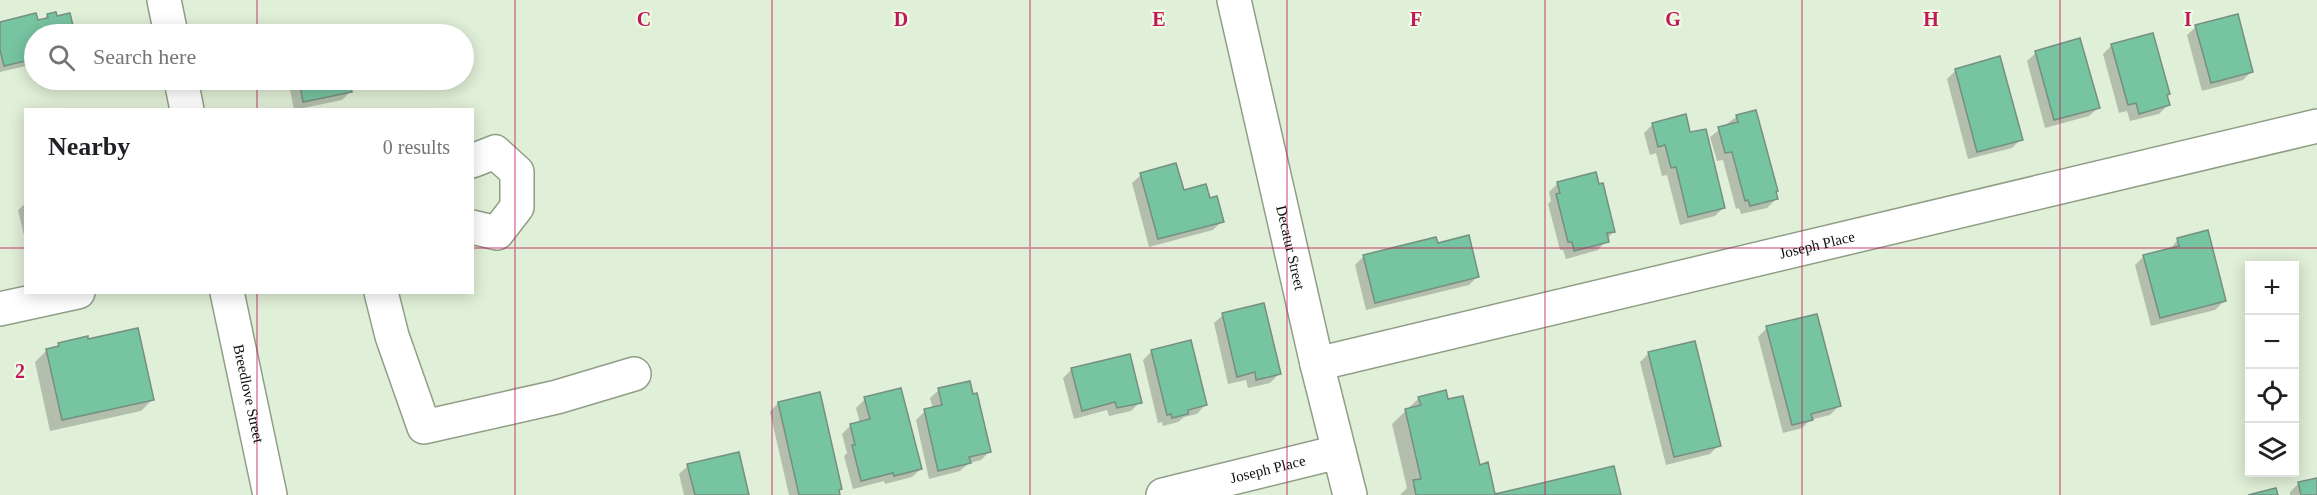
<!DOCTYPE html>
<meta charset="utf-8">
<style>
:root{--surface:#fff;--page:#f2f2f2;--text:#202124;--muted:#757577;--line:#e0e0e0}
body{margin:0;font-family:Georgia,serif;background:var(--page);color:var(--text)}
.controls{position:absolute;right:18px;bottom:18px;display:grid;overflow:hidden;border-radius:0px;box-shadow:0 3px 15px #0003}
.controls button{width:54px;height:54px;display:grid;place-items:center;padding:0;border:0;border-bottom:2px solid var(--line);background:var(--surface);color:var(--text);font:30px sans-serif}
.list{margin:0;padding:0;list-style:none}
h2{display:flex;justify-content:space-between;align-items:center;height:78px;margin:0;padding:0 24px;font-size:26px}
h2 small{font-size:20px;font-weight:400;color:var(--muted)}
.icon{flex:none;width:33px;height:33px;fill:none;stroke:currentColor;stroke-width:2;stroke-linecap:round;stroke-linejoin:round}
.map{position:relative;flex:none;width:2317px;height:495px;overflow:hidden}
.search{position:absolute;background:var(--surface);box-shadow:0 3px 15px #0003;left:24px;top:24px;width:450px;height:66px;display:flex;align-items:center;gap:15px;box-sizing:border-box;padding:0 21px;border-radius:33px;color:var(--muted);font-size:22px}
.panel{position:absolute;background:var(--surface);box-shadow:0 3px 15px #0003;left:24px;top:108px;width:450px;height:186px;border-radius:0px}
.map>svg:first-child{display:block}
</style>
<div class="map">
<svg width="2317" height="495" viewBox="0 0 2317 495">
<rect width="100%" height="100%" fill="#e0efd7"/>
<path fill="#0003" d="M48,15L56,18L69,15L73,34H34V64L0,72V23L37,22L42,20Z
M2196,27L2252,71L2243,80L2202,91L2187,35Z
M2112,45L2165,96L2168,105L2159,114L2130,121L2127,111L2119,113L2103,54Z
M2036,53L2098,108L2089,116L2045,128L2027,61Z
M1956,70L2021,139L2012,148L1968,159L1947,79Z
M288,80H348L350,92L342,100L294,110Z
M1755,112L1776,199L1767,208L1741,214L1739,208L1736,209L1723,160L1717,161L1710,137L1736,117Z
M1653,124L1689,134L1724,207L1715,216L1680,225L1667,175L1662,176L1656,153L1650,155L1644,133Z
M1141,175L1183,192L1209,200L1222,221L1213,230L1149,247L1132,183Z
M1558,183L1614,231L1598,250L1566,259L1563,250H1560L1548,204L1551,201L1549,192Z
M26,203V244L18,210Z
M2178,239L2224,301L2215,310L2151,326L2135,265L2144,256L2170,250Z
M1437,244L1478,276L1469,285L1366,310L1355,265L1364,256Z
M1223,315L1279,374L1270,383L1248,388L1246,380L1228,384L1214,323Z
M1767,328L1839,406L1830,415L1810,420L1802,428L1783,433L1758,337Z
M59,344L152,400L141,411L50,431L35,362L47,350L54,349Z
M1152,351L1205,405L1197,414L1184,417L1178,422L1163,426L1162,422L1158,423L1143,360Z
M1649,353L1719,445L1710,454L1666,465L1640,362Z
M1072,369L1140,402L1131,411L1109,416L1107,410L1074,419L1063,378Z
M939,390L990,451L981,460L969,463L960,471L929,479L916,420L925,411L933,409L930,398Z
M1419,398L1447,401L1494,495H1400L1407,488L1392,424Z
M865,399L921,469L912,477L885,484L884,481L853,489L844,456L847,453L842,434L851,425L860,423L856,408Z
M778,403L841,489L838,492L839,495H789L770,412Z
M688,466L748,495H684L679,474Z
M2317,479V495H2290V492L2298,484Z"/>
<path fill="#77c4a1" stroke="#759082" stroke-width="1.5" d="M56,12L57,16L70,13L75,34H34V59L4,66L0,50V22L36,13L38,20L48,18L47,14Z
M2238,14L2253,72L2211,83L2195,25Z
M2153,33L2170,94L2167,95L2170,105L2139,114L2136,103L2128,105L2111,44Z
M2080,38L2100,108L2054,120L2035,51Z
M2000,56L2023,140L1977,152L1955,69Z
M299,80H349L352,92L303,102Z
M1756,110L1778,191L1776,192L1778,199L1750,206L1748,200L1745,201L1732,152L1725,153L1718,127L1738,122L1736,115Z
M1686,114L1690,132L1706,129L1725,208L1688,217L1676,167L1671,168L1665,145L1658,147L1652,123Z
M1176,163L1184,190L1206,184L1210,198L1217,196L1224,222L1158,239L1140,173Z
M1596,172L1599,184L1603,183L1615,232L1607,233L1609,242L1574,251L1572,242H1568L1556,194L1560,193L1557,182Z
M2208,230L2226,301L2160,318L2143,255L2179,246L2177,238Z
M1469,235L1479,277L1375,303L1363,255L1436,237L1438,243Z
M1264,303L1281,374L1256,380L1255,372L1237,377L1222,313Z
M1817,314L1841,406L1811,414L1813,420L1792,425L1766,326Z
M138,328L154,400L62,420L46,349L59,346L58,343L88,336V339Z
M1191,340L1207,405L1188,410V414L1172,418L1171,414L1167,415L1151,350Z
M1695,341L1721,446L1674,457L1648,352Z
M1130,354L1142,403L1117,408L1115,402L1082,411L1071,368Z
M970,381L973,394L977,393L991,452L969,457L971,463L938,471L924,409L942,405L938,388Z
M901,388L922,469L894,476L893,473L861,481L852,445H855L850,424L870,419L864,397Z
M1446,390L1448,399L1463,396L1480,465L1488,462L1495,494L1614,466L1621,495H1416L1413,480L1421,479L1405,409L1421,405L1418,397Z
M820,392L842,489L839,490L840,495H799L778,402Z
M739,452L749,495H695L687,464Z
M2317,478V495H2301L2298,482Z
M2276,488L2278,495H2248Z"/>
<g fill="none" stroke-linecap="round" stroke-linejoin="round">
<g stroke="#909e87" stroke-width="36">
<g id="minor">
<path d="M164,0L171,34"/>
<path id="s1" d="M1234,0L1317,364L1350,495"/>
<path d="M181,80L187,110"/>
<path d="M472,161L495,152L517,172V207L497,233L472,227"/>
<path id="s2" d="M227,292L270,495"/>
<path d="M381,292L392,336L424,427L557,397L634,374"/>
<path d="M0,309L78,292"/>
<path id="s3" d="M1317,364L2317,126"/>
<path id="s4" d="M1163,495L1338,452"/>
</g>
</g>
<use href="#minor" stroke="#fff" stroke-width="33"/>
</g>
<path fill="none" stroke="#c2185b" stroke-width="1.5" stroke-opacity="0.55" d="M257,0V34M515,0V495M772,0V495M1030,0V495M1287,0V495M1545,0V495M1802,0V495M2060,0V495M257,80V110M0,248H26M472,248H2317M257,292V495"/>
<g text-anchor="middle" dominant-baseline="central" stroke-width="4.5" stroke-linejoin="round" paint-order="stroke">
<g font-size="15" fill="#0d120a" stroke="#eefce4">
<text stroke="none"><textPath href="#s3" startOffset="514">Joseph Place</textPath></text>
<text stroke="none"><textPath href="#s1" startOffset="254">Decatur Street</textPath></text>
<text stroke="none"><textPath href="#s2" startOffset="104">Breedlove Street</textPath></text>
<text stroke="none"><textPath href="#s4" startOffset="108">Joseph Place</textPath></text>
</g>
</g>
<g font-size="20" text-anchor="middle" font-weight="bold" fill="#c2185b" stroke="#eefce4" stroke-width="4.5" stroke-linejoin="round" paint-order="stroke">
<text x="644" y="26">C</text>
<text x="901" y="26">D</text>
<text x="1159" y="26">E</text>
<text x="1416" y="26">F</text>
<text x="1673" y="26">G</text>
<text x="1931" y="26">H</text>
<text x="2188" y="26">I</text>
<text x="20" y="378">2</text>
</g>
</svg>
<div class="controls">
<button>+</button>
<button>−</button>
<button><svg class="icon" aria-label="locate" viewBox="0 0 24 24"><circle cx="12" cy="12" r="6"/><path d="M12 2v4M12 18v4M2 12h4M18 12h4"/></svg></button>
<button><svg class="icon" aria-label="layers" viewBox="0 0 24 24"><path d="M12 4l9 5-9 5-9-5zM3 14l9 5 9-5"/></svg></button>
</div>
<div class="search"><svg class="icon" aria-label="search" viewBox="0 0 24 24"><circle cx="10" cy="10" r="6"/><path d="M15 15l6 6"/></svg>Search here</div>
<section class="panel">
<h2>Nearby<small>0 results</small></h2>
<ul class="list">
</ul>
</section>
</div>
